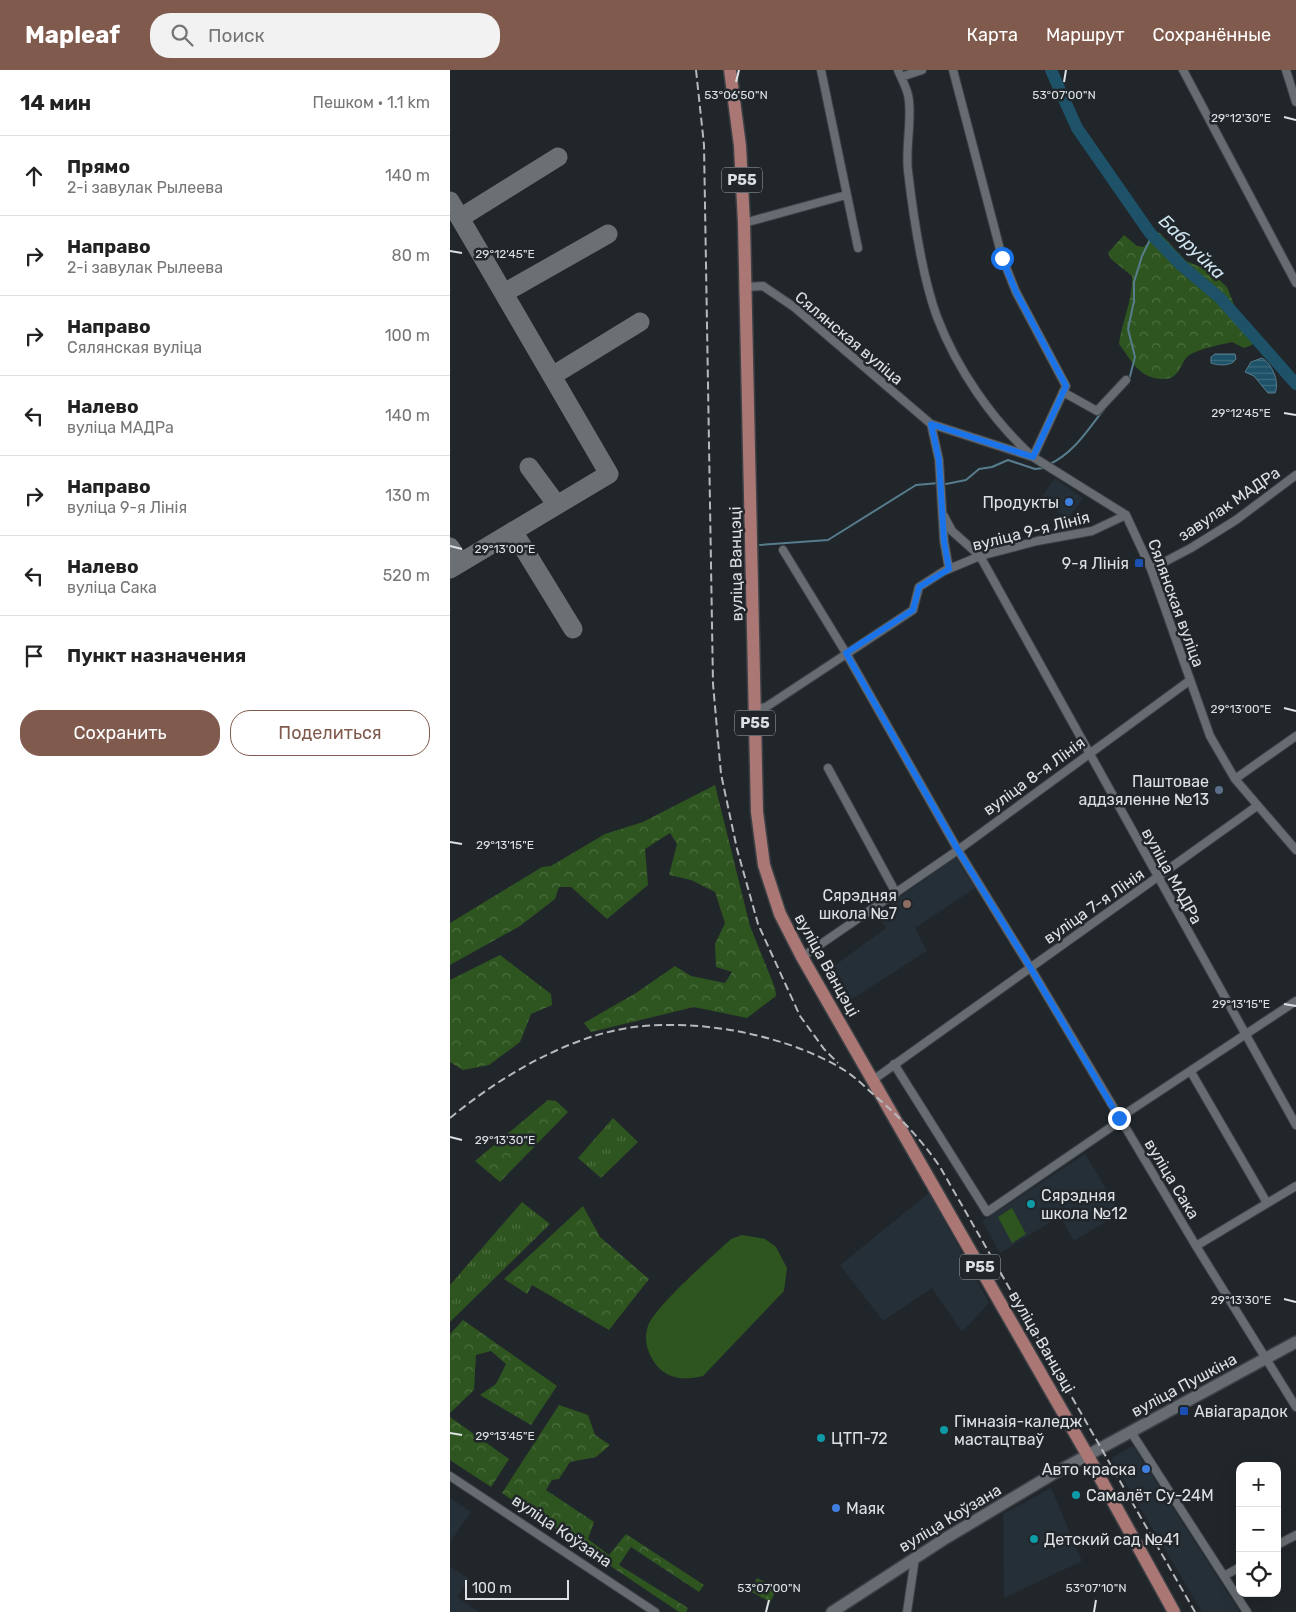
<!DOCTYPE html>
<html lang="ru">
<meta charset="utf-8">
<style>
:root{--surface:#fff;--page:#f2f2f2;--text:#222;--muted:#767676;--line:#e0e0e0;--accent:#805b4d}
body{margin:0;font-family:Rubik,sans-serif;background:var(--page);color:var(--text)}
.controls{position:absolute;right:15px;bottom:15px;display:grid;overflow:hidden;border-radius:10px;box-shadow:0 5px 20px #0002}
.controls button{width:45px;height:45px;display:grid;place-items:center;padding:0;border:0;border-bottom:1px solid var(--line);background:var(--surface);color:var(--text);font:25px sans-serif}
.scale{position:absolute;left:15px;bottom:12px;width:104px;box-sizing:border-box;padding-left:5px;border:2px solid #dde1e4;border-top:0;font-size:14px;line-height:18px;white-space:nowrap;color:#dde1e4;-webkit-text-stroke:4px #21262b;paint-order:stroke}
.stop{position:absolute;width:15px;height:15px;margin:-11px;border:4px solid #1a73e8;border-radius:50%;background:#fff}
.stop.end{background:#1a73e8;border-color:#fff;box-shadow:0 1px 5px #0008}
.list{margin:0;padding:0;list-style:none}
h2{display:flex;justify-content:space-between;align-items:center;height:65px;margin:0;padding:0 20px;font-size:21px}
h2 small{font-size:16px;font-weight:400;color:var(--muted)}
.list li{display:grid;grid-template-columns:32px 1fr auto;gap:15px;align-items:center;box-sizing:border-box;height:80px;padding:0 20px;border-top:1px solid var(--line)}
.list b{display:block;font-size:19px;white-space:nowrap}
.list p{margin:0;font-size:16px;white-space:nowrap;color:var(--muted)}
.list em{font-size:16px;font-style:normal;color:var(--muted)}
.actions{display:flex;gap:10px;padding:15px 20px}
.actions a{flex:1;padding:11px 0;border:1px solid var(--accent);border-radius:20px;text-align:center;font-size:18px;color:var(--accent)}
.actions .main{background:var(--accent);color:#fff}
.icon{flex:none;width:28px;height:28px;fill:none;stroke:currentColor;stroke-width:2;stroke-linecap:round;stroke-linejoin:round}
.map{position:relative;flex:none;width:846px;height:1542px;overflow:hidden}
header{display:flex;align-items:center;gap:30px;box-sizing:border-box;height:70px;padding:0 25px;background:var(--accent);color:#fff}
header strong{font-size:24px}
nav{display:flex;gap:28px;margin-inline-start:auto;font-size:18px}
.search{width:350px;height:45px;background:var(--page);display:flex;align-items:center;gap:12px;box-sizing:border-box;padding:0 18px;border-radius:20px;color:var(--muted);font-size:19px}
main{display:flex}
aside{flex:1;background:var(--surface)}
.map>svg:first-child{display:block}
</style>
<header>
<strong>Mapleaf</strong>
<div class="search"><svg class="icon" aria-label="search" viewBox="0 0 24 24"><circle cx="10" cy="10" r="6"/><path d="M15 15l6 6"/></svg>Поиск</div>
<nav><a>Карта</a><a>Маршрут</a><a>Сохранённые</a></nav>
</header>
<main>
<aside>
<h2>14 мин<small>Пешком · 1.1 km</small></h2>
<ul class="list">
<li><svg class="icon" aria-label="ahead" viewBox="0 0 24 24"><path d="M12 20V5M6 11l6-6 6 6"/></svg><div><b>Прямо</b><p>2-і завулак Рылеева</p></div><em>140 m</em></li>
<li><svg class="icon" aria-label="right" viewBox="0 0 24 24"><path d="M7 20v-9h11M14 6l5 5-5 5"/></svg><div><b>Направо</b><p>2-і завулак Рылеева</p></div><em>80 m</em></li>
<li><svg class="icon" aria-label="right" viewBox="0 0 24 24"><path d="M7 20v-9h11M14 6l5 5-5 5"/></svg><div><b>Направо</b><p>Сялянская вуліца</p></div><em>100 m</em></li>
<li><svg class="icon" aria-label="left" viewBox="0 0 24 24"><path d="M17 20v-9H6M10 6l-5 5 5 5"/></svg><div><b>Налево</b><p>вуліца МАДРа</p></div><em>140 m</em></li>
<li><svg class="icon" aria-label="right" viewBox="0 0 24 24"><path d="M7 20v-9h11M14 6l5 5-5 5"/></svg><div><b>Направо</b><p>вуліца 9-я Лінія</p></div><em>130 m</em></li>
<li><svg class="icon" aria-label="left" viewBox="0 0 24 24"><path d="M17 20v-9H6M10 6l-5 5 5 5"/></svg><div><b>Налево</b><p>вуліца Сака</p></div><em>520 m</em></li>
<li><svg class="icon" aria-label="arrive" viewBox="0 0 24 24"><path d="M6 21V4h12l-3 4 3 4H6"/></svg><div><b>Пункт назначения</b></div></li>
</ul>
<div class="actions"><a class="main">Сохранить</a><a>Поделиться</a></div>
</aside>
<div class="map">
<svg width="846" height="1542" viewBox="0 0 846 1542">
<defs>
<pattern id="grass-tufts" width="24" height="20" patternUnits="userSpaceOnUse" patternTransform="scale(1.25)"><rect width="24" height="20" fill="#2e551f"/><path d="M3 7l-1-3M5 7V3M7 7l1-3M15 17l-1-3M17 17v-4M19 17l1-3" fill="none" stroke="#4c6d3f"/></pattern>
<pattern id="forest-crowns" width="20" height="18" patternUnits="userSpaceOnUse" patternTransform="scale(1.25)"><rect width="20" height="18" fill="#2e551f"/><path d="M2 6a3 3 0 1 1 6 0M12 15a3 3 0 1 1 6 0" fill="none" stroke="#4c6d3f"/></pattern>
<pattern id="park-dots" width="8" height="8" patternUnits="userSpaceOnUse" patternTransform="scale(1.25)"><rect width="8" height="8" fill="#2e551f"/><path d="M2 2h.1M6 6h.1" fill="none" stroke="#4c6d3f" stroke-width="1.8" stroke-linecap="round"/></pattern>
<pattern id="water-rules" width="6" height="5" patternUnits="userSpaceOnUse" patternTransform="scale(1.25)"><rect width="6" height="5" fill="#1d5268"/><path d="M0 2.5h6" fill="none" stroke="#3d6b7d"/></pattern>
</defs>
<rect width="100%" height="100%" fill="#21262b"/>
<path fill="#252f38" d="M605,408L633,428L618,449L590,429Z
M506,787L525,818L465,858L477,881L402,929L384,896L436,858L426,844Z
M635,1084L673,1147L665,1152L662,1148L624,1171L610,1146L550,1183L532,1151Z
M479,1123L539,1233L512,1262L482,1218L433,1251L390,1195Z
M683,1376L790,1542H752L661,1388Z
M601,1418L632,1491L554,1528L553,1444Z
M0,1428L21,1442L0,1472Z
M0,1496L19,1509L7,1527L29,1542H0Z"/>
<path fill="url(#grass-tufts)" d="M163,1048L188,1072L151,1108L128,1088Z
M72,1132L100,1154L0,1252V1215Z"/>
<path fill="url(#forest-crowns)" d="M703,162L710,163L736,191L758,200L777,217L785,237L808,265L802,275L794,278L782,272C769,275 753,278 741,284C732,289 732,299 725,305C721,309 716,309 711,309C689,308 681,290 669,274C672,250 683,231 682,206L661,189L658,183L674,165L687,176L693,177L697,174L700,163Z
M265,715L300,856L325,918L326,926L297,948L244,937L141,962L134,953L186,923L225,896L241,906L275,913L282,902L266,897L265,874L275,853L265,822L241,810L219,805L227,774L220,763L195,779L198,815L157,849L121,817H109L105,829L70,856L0,895V853L92,797L101,796L155,764L193,752Z
M50,885L101,924L102,935L81,944L70,972L39,995L13,1000L0,992V910Z
M98,1030L106,1031L118,1042L50,1112L25,1091Z
M133,1136L150,1167L199,1209L159,1260L82,1215L77,1224L54,1209Z
M13,1250L107,1316L81,1355L30,1325L46,1314L56,1294L41,1281L26,1285L24,1320L0,1343V1264Z
M109,1335L138,1345L145,1365L160,1375L146,1387L120,1392L109,1409L102,1410L96,1420L144,1452L138,1469L159,1485L176,1464L254,1515L249,1522L181,1477L169,1495L238,1538L236,1542H229L52,1423Z
M0,1347L59,1389L41,1417L0,1390Z"/>
<path fill="url(#park-dots)" d="M307,1508L327,1519L320,1532L300,1521Z"/>
<path fill="#2e551f" d="M562,1138L576,1164L562,1173L548,1147Z
M292,1165L315,1169L326,1177L337,1198L334,1221L253,1306C235,1310 220,1310 207,1296C198,1285 193,1270 198,1256C205,1236 262,1187 281,1169Z"/>
<path fill="url(#water-rules)" stroke="#577d8d" d="M765,284H785L786,289C782,296 769,296 761,293V287Z
M812,288C822,294 830,312 825,323H818L804,306L795,302L801,292Z"/>
<g fill="none" stroke-linecap="round" stroke-linejoin="round">
<path stroke="#577d8d" stroke-width="2" d="M679,310L685,287L678,259L684,231V212L692,186L702,166
M600,394C625,382 638,359 655,338
M496,414L516,410L529,399L542,397L558,390L585,399L594,398
M310,475L378,470L466,415L489,413"/>
<path stroke="#1d5268" stroke-width="12" d="M601,0L627,58L700,163L731,195L770,228L846,314"/>
<path stroke="#6b7074" stroke-width="19" d="M0,131L159,404L0,499
M10,148L108,87
M54,223L158,164
M102,306L190,252
M79,397L107,435
M63,461L123,559
M0,477L10,493"/>
<g stroke="#3d4145" stroke-width="10">
<path id="street" d="M371,0L408,178
M448,0C451,8 456,16 458,25C463,45 455,78 458,101C463,144 472,206 487,247C507,299 542,350 583,387L616,316L566,222L552,187L503,0
M733,0L846,213
M836,0L846,32
M451,7L472,0
M294,153L396,125
M297,217L313,216L344,237L481,354L583,387L676,445L701,499L760,666L785,709L846,780
M613,322L647,341L676,310
M481,354L489,390L494,471L499,499
M494,446L502,461L530,486L846,1055
M333,480L396,583L508,780L580,897L746,1176L846,1337
M701,499L741,478L786,450L846,405
M304,639L316,637L463,540L469,517L494,501L530,486L587,471L642,461L676,445
M378,698L446,823
M785,709L846,666
M352,887L508,780L739,611
M444,994L537,1142L670,1051
M741,1002L817,1133
M423,1010L807,736
M669,1048L846,931
M746,1176L846,1116
M681,1362L797,1542
M0,1406L205,1542
M827,1475L846,1465
M774,1506L790,1497
M457,1542L465,1488"/>
</g>
<g stroke="#3d4145" stroke-width="14">
<path id="secondary" d="M382,1542L496,1468L603,1404L846,1272"/>
</g>
<g stroke="#3d4145" stroke-width="15">
<path id="primary" d="M280,0L290,76L294,153L307,742L314,795L330,844L352,887L638,1386L724,1542"/>
</g>
<use href="#street" stroke="#666c71" stroke-width="8"/>
<use href="#secondary" stroke="#666c71" stroke-width="11"/>
<use href="#primary" stroke="#ab7775" stroke-width="12"/>
<path stroke="#b5b9bc" stroke-width="2" stroke-dasharray="8 4" stroke-linecap="butt" d="M246,0L254,75L263,614L271,704L287,779L308,854L350,946L374,979L388,993
M0,1048C51,1006 118,966 184,957C249,949 332,964 389,997C402,1004 413,1015 424,1025C450,1047 471,1069 490,1097L745,1542"/>
</g>
<g fill="none" stroke-linecap="round" stroke-linejoin="round">
<path stroke="#1a73e8" stroke-width="6" d="M552,188L566,222L616,316L583,387L481,354L489,390L494,471L499,499L469,517L463,540L396,583L508,780L580,897L669,1048"/>
</g>
<path fill="none" stroke="#dde1e4" stroke-width="2" d="M286,12L289,0M614,12L616,0M834,47L846,50M0,181L12,183M834,343L846,345M0,476L12,479M834,638L846,641M0,772L12,774M834,934L846,936M0,1067L12,1070M834,1229L846,1232M0,1363L12,1365M316,1542L319,1530M644,1542L646,1530"/>
<g fill="#3f7fe0" stroke="#21262b" stroke-width="2">
<circle cx="619" cy="432" r="5"/>
<circle cx="696" cy="1399" r="5"/>
<circle cx="386" cy="1438" r="5"/>
</g>
<g fill="#1a4fb4" stroke="#21262b" stroke-width="2">
<rect x="684" y="488" width="10" height="10" rx="2.5"/>
<rect x="729" y="1336" width="10" height="10" rx="2.5"/>
</g>
<circle fill="#5c6f8a" stroke="#21262b" stroke-width="2" cx="769" cy="720" r="5"/>
<circle fill="#8d6e63" stroke="#21262b" stroke-width="2" cx="457" cy="834" r="5"/>
<g fill="#0f9aa8" stroke="#21262b" stroke-width="2">
<circle cx="581" cy="1134" r="5"/>
<circle cx="494" cy="1360" r="5"/>
<circle cx="371" cy="1368" r="5"/>
<circle cx="626" cy="1425" r="5"/>
<circle cx="584" cy="1469" r="5"/>
</g>
<g text-anchor="middle" dominant-baseline="central" stroke-width="5" stroke-linejoin="round" paint-order="stroke">
<g fill="#21262b" stroke="#a5a9ac" stroke-width="1">
<rect x="272" y="97.5" width="40" height="25" rx="4"/>
<rect x="285" y="640.5" width="40" height="25" rx="4"/>
<rect x="510" y="1184.5" width="40" height="25" rx="4"/>
</g>
<g font-size="15" font-weight="bold" fill="#dde1e4">
<text x="292" y="110">Р55</text>
<text x="305" y="653">Р55</text>
<text x="530" y="1197">Р55</text>
</g>
<g font-size="16" fill="#dde1e4" stroke="#21262b">
<text transform="translate(399 268) rotate(40)">Сялянская вуліца</text>
<text transform="translate(779 434) rotate(-34)">завулак МАДРа</text>
<text transform="translate(581 461) rotate(-14)">вуліца 9-я Лінія</text>
<text transform="translate(286 494) rotate(-91)">вуліца Ванцэці</text>
<text transform="translate(726 533) rotate(70)">Сялянская вуліца</text>
<text transform="translate(584 706) rotate(-36)">вуліца 8-я Лінія</text>
<text transform="translate(722 806) rotate(61)">вуліца МАДРа</text>
<text transform="translate(644 836) rotate(-35)">вуліца 7-я Лінія</text>
<text transform="translate(377 895) rotate(61)">вуліца Ванцэці</text>
<text transform="translate(722 1109) rotate(59)">вуліца Сака</text>
<text transform="translate(592 1272) rotate(60)">вуліца Ванцэці</text>
<text transform="translate(734 1315) rotate(-28)">вуліца Пушкіна</text>
<text transform="translate(500 1448) rotate(-31)">вуліца Коўзана</text>
<text transform="translate(112 1461) rotate(34)">вуліца Коўзана</text>
</g>
<g font-size="16" fill="#dde1e4" stroke="#21262b" text-anchor="start">
<text x="609" y="432" text-anchor="end">Продукты</text>
<text x="679" y="493" text-anchor="end">9-я Лінія</text>
<text x="759" y="711" text-anchor="end">Паштовае<tspan x="759" dy="18">аддзяленне №13</tspan></text>
<text x="447" y="825" text-anchor="end">Сярэдняя<tspan x="447" dy="18">школа №7</tspan></text>
<text x="591" y="1125">Сярэдняя<tspan x="591" dy="18">школа №12</tspan></text>
<text x="744" y="1341">Авіагарадок</text>
<text x="504" y="1351">Гімназія-каледж<tspan x="504" dy="18">мастацтваў</tspan></text>
<text x="381" y="1368">ЦТП-72</text>
<text x="686" y="1399" text-anchor="end">Авто краска</text>
<text x="636" y="1425">Самалёт Су-24М</text>
<text x="396" y="1438">Маяк</text>
<text x="594" y="1469">Детский сад №41</text>
</g>
<g font-size="18" font-style="italic" fill="#cfe5f0" stroke="#21262b">
<text transform="translate(742 177) rotate(44)">Бабруйка</text>
</g>
</g>
<g font-size="12" text-anchor="middle" fill="#dde1e4" stroke="#21262b" stroke-width="5" stroke-linejoin="round" paint-order="stroke">
<text x="286" y="29">53°06'50"N</text>
<text x="614" y="29">53°07'00"N</text>
<text x="791" y="52">29°12'30"E</text>
<text x="55" y="188">29°12'45"E</text>
<text x="791" y="347">29°12'45"E</text>
<text x="55" y="483">29°13'00"E</text>
<text x="791" y="643">29°13'00"E</text>
<text x="55" y="779">29°13'15"E</text>
<text x="791" y="938">29°13'15"E</text>
<text x="55" y="1074">29°13'30"E</text>
<text x="791" y="1234">29°13'30"E</text>
<text x="55" y="1370">29°13'45"E</text>
<text x="319" y="1522">53°07'00"N</text>
<text x="646" y="1522">53°07'10"N</text>
</g>
</svg>
<div class="controls">
<button>+</button>
<button>−</button>
<button><svg class="icon" aria-label="locate" viewBox="0 0 24 24"><circle cx="12" cy="12" r="6"/><path d="M12 2v4M12 18v4M2 12h4M18 12h4"/></svg></button>
</div>
<div class="scale">100 m</div>
<div class="stop" style="left:552px;top:188px"></div>
<div class="stop end" style="left:669px;top:1048px"></div>
</div>
</main>
